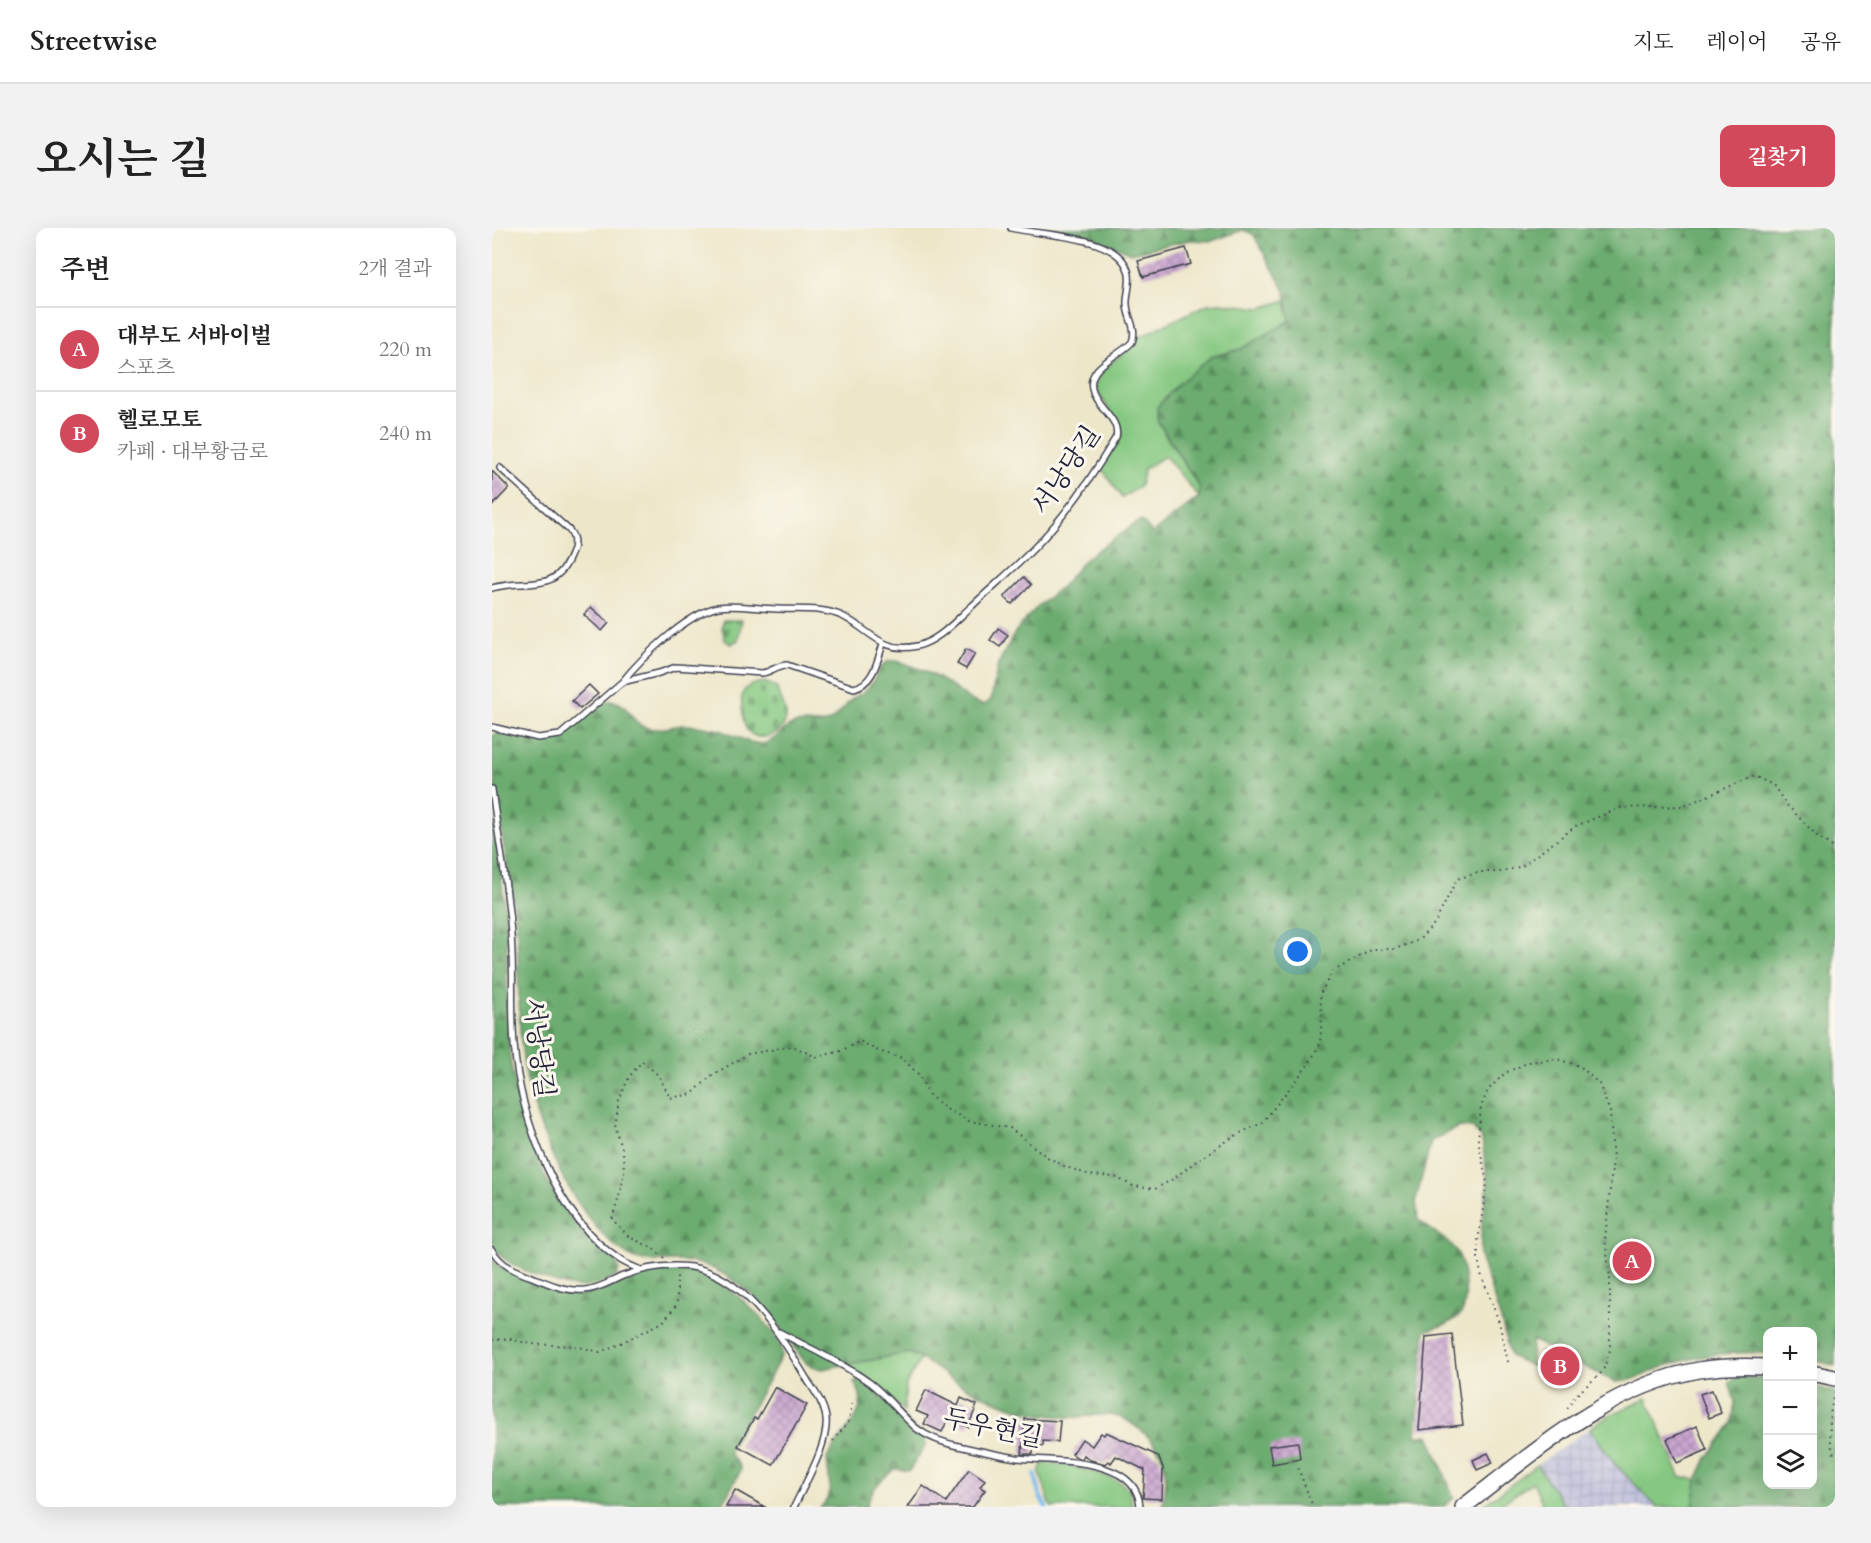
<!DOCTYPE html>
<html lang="ko">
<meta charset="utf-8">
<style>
:root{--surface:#fff;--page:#f2f2f2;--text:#222;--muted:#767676;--line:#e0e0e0;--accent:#d1495b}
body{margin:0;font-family:Cardo,"Noto Serif KR",serif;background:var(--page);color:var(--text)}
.controls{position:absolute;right:18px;bottom:18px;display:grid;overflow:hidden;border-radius:12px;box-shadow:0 6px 24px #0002}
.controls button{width:54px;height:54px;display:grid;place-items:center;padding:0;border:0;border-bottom:2px solid var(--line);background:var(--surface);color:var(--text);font:30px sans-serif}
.you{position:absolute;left:806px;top:724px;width:21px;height:21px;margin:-15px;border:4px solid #fff;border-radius:50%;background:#1a73e8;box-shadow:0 0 0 9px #1a73e833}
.badge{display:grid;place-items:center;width:39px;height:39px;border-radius:50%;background:var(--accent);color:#fff;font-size:20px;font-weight:700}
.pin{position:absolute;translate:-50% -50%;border:3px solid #fff;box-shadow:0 2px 6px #0006}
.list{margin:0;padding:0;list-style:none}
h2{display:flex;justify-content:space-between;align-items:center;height:78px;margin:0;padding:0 24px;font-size:26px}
h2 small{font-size:20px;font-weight:400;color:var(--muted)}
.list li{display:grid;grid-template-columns:39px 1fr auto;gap:18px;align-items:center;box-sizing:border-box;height:84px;padding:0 24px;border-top:2px solid var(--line)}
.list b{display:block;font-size:22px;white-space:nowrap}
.list p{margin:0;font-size:20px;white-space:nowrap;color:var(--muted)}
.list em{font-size:20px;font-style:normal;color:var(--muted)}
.icon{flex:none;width:33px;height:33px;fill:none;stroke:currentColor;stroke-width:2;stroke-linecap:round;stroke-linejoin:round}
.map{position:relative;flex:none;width:1343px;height:1279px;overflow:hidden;border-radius:12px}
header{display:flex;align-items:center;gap:36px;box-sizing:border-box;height:84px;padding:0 30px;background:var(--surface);border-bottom:2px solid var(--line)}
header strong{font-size:28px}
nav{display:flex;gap:33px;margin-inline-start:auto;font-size:21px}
.intro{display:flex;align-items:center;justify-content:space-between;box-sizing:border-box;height:144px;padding:0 36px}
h1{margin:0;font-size:42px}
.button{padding:15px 27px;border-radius:12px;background:var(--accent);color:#fff;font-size:21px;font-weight:700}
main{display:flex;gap:36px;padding:0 36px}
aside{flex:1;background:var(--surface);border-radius:12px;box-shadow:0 6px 24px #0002}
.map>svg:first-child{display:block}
</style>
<header>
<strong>Streetwise</strong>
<nav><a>지도</a><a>레이어</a><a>공유</a></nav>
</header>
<div class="intro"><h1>오시는 길</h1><a class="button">길찾기</a></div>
<main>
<aside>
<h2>주변<small>2개 결과</small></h2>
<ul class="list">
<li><span class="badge">A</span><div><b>대부도 서바이벌</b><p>스포츠</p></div><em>220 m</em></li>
<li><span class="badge">B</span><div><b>헬로모토</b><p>카페 · 대부황금로</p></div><em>240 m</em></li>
</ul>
</aside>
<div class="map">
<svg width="1343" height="1279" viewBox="0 0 1343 1279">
<defs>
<pattern id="industrial-grid" width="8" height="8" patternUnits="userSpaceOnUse" patternTransform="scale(1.5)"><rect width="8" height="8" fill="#c1c2dd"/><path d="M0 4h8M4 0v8" fill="none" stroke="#a6a6bf"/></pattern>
<pattern id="forest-firs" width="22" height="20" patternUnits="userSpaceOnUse" patternTransform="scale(1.5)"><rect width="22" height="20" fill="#6cac6f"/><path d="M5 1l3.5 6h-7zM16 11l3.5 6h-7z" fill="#588c5c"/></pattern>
<pattern id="cemetery-stones" width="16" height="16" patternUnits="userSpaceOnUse" patternTransform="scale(1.5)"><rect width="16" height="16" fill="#85c881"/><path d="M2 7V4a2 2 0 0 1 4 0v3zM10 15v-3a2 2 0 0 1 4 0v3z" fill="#6ca26b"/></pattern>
<pattern id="building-cross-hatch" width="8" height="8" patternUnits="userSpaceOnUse" patternTransform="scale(1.5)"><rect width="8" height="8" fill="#caa6d0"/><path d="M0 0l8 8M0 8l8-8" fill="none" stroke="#a487aa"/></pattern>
</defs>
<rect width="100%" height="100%" fill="#fbf7ec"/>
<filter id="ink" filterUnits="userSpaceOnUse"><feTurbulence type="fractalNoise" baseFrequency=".0167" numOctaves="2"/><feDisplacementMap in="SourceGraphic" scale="12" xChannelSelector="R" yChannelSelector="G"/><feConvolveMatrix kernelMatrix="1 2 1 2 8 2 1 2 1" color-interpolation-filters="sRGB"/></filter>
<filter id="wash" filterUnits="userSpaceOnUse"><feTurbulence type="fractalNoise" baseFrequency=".008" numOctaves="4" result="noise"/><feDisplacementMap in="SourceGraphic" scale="24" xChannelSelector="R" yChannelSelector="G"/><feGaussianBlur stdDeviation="1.35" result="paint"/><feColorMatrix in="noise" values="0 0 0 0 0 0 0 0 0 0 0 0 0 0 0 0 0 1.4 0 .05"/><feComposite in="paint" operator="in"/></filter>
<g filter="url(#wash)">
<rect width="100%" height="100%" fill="#ede7ca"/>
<path fill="url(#industrial-grid)" d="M1098,1200L1122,1235L1165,1279H1073L1045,1237Z"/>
<path fill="#85c881" stroke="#54755e" stroke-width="1.5" d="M794,72L798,93L749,121L719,129L672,205L708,260L707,269L673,228L652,241L648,258L630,270L609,239L627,214L630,207L629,201L604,161C604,136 634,130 647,109L716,76L729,75L769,80Z
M417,1125L429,1130L414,1157L412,1183L381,1155L353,1137Z
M1155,1170L1188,1248L1205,1252L1201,1279H1165L1122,1235L1098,1200L1118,1187Z
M556,1235C572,1235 627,1248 636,1261C639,1266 639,1273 640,1279H559L548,1246V1241L551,1236Z
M1045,1237L1073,1279H1052L1041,1254L1005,1279H989Z"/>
<path fill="url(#forest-firs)" stroke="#476755" stroke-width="1.5" d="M555,0H1343V1138L1321,1131L1320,1104H1276L1275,1125C1243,1123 1208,1127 1177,1137C1159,1143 1142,1154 1123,1154L1040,1112L1039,1138L1018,1128L1009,1092L988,1028L990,993L996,956L990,912L981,900L967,899L939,913L924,972L926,992C938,1001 953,1010 963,1021C972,1031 977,1072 970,1084C962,1096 945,1099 933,1103L924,1208L937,1207L962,1270L951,1279H670C677,1249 676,1225 651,1204C645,1199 636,1192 628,1189C610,1183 591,1191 573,1189C558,1188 538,1185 523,1180C500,1172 477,1162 456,1149C443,1140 432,1131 417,1125L330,1141C326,1140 320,1139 317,1137C310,1133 295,1108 290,1101C275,1080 256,1061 235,1048C221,1039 203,1033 188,1033C163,1032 149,1039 128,1022C75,981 38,888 30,823C24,775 29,727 22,679C14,622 0,566 0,509L4,505C24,507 46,519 66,511C83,504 105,470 121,473C138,476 139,496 155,500C166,503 180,498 191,497C201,497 213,499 223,501C237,503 260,519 274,515C285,511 290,501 300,497C311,492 325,499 336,494C346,489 351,480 359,472C363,468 369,466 374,462C385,454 386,430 404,433C417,435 446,449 457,457C470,465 477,474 492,477L499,472L506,436L524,403L545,379L569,359L595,329L649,292L660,305L707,269L708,260L665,192V179L687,155L719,129L749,121L798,93L793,63L761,6L751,2L720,13L698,12L639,25L591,6Z
M0,587C5,623 12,660 14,696C16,737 13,779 17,820C22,869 46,948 76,987C90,1005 108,1019 125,1034L127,1041L125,1048C113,1054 98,1061 84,1059C68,1058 27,1042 14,1032C7,1027 3,1022 0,1014Z
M0,1031C9,1043 25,1047 40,1053C55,1058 72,1067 88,1067C104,1067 117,1058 132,1052C190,1030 222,1042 264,1085C275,1096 290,1111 290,1127L240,1217L237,1224C240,1232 248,1234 249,1242L229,1279H0Z
M1244,1149L1275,1150L1276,1256H1320L1321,1158L1343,1164V1279H1201L1205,1252L1215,1230L1240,1195L1243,1174L1237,1154Z
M366,1152L372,1154L433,1210L434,1217L417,1243L403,1241C390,1251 378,1262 374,1279H329C344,1264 335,1248 335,1230C345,1208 384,1182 362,1155Z"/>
<path fill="url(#cemetery-stones)" stroke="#54755e" stroke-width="1.5" d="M231,392H250L246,412L239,416L233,412L230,399Z
M272,454L284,459C287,467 293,478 294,486C296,504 270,517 257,504C253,500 251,492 251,486C247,466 250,456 272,454Z"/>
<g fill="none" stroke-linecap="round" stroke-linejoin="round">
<path stroke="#7cbcf0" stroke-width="4" d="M543,1246L548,1268L554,1279"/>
</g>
<g id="blocks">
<path fill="url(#building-cross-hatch)" d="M694,20L699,36L651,49L646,33Z
M0,243L17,260L0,278Z
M532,349L539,357L520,376L512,369Z
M99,379L117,395L110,403L92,387Z
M506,400L516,407L508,419L498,412Z
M474,421L483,426L474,441L465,436Z
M97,457L106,466L88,481L80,473Z
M960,1106L971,1197L927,1202L934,1109Z
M1053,1123L1083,1138L1076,1152L1046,1137Z
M283,1159L315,1177L281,1237L246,1218L262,1190L265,1191Z
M434,1162L466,1178L469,1170L485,1177L476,1199L456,1191L450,1204L432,1196L436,1188L424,1183Z
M1220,1162L1229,1185L1217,1190L1208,1166Z
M533,1191L568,1193L566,1214L551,1213V1218L542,1217L541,1226H530Z
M1205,1198L1215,1222L1185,1235L1175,1211Z
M614,1204L666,1228L671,1240L670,1271L651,1270L653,1242L624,1228L619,1235L617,1233L614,1236L598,1232L592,1227L590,1231L586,1230L580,1226L590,1211L600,1218L609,1205L612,1207Z
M806,1214L808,1231L780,1236L777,1218Z
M996,1225L1001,1235L985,1242L981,1232Z
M477,1241L493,1252L488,1259L493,1262L481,1279H416L431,1258L454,1274Z
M243,1262L273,1279H234Z"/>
</g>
</g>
<g filter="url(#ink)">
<use href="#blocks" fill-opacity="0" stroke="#404050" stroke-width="1.5"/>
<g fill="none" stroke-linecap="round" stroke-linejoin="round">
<g stroke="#404050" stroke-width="8">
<path id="lane" d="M0,360C35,350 64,368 80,324C83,316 83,309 77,302L8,240
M130,454C150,429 195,386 226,379C245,376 266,381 285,381C309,382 331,379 352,389C379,403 391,426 425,418C447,413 464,392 480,378C501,358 523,340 543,319C574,287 601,248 624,209C629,191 603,178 600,161C595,137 627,129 640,114C646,99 634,89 635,74C635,63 640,53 636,42C624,6 550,8 519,0
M0,499L46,510L68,507L130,454L167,445L184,439L270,445C279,444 285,437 295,437L362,460C382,455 385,433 391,416
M0,561C6,610 16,658 19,707C22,743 19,780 22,816C28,890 64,990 128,1032C134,1036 142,1039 149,1042
M0,1022C10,1038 23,1043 40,1049C58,1056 74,1064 93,1062C107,1061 119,1053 131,1048C152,1040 176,1036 199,1039C253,1047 290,1110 316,1153C323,1164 332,1176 334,1190C337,1216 313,1255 302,1279
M287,1104C317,1120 351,1135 378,1155C395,1168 408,1186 424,1200C437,1210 455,1216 471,1219C488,1223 506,1227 525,1230C561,1234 646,1228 648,1279"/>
</g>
<g stroke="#404050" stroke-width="18">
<path id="secondary" d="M1320,1145L1343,1150
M971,1279C1042,1225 1116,1158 1207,1142C1229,1138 1253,1138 1276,1139"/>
</g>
<path stroke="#404050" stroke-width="2" stroke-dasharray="1.5 4.5" stroke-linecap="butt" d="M172,1030L159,1019L137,1009L120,991L127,969L132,943L131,923L123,899L127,873L137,849L150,833L167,848L178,870L200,866L219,848L256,826L301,818L324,829L349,823L368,813L386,823L410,830L427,847L437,867L454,881L477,893L518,900L555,929L574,939L598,947L623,949L641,958L663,961L681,951L703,934L746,906L770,895L816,837L828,816L830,789L828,766L840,744L881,721H903L927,712L943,695L965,651L988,644H1010L1030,638L1084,598L1128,580L1192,578L1262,548L1281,557L1294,576L1325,608L1343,621
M0,1112L18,1111L39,1116L83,1118L108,1124L131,1114L171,1094L185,1076V1048
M1016,1134L1007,1094L989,1046L986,1030V1013L995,955L986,911L989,879L996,862L1013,845L1037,834L1065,831L1088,838L1107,856L1118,884L1121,931L1113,1011L1118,1049V1122L1111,1143L1082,1169L1073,1184
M1343,1165C1336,1186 1336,1210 1343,1230
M341,1213L357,1193L360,1174
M806,1240L821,1279"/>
<use href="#lane" stroke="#fff" stroke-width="5"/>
<use href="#secondary" stroke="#fff" stroke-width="15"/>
</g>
</g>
<g text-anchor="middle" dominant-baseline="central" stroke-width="6" stroke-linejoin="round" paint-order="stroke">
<g font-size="26" fill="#22223b" stroke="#fbf7ec">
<text transform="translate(574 242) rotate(-56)">서낭당길</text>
<text transform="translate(47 820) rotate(83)">서낭당길</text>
<text transform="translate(501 1200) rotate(12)">두우현길</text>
</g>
</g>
</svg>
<div class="controls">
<button>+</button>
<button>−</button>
<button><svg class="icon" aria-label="layers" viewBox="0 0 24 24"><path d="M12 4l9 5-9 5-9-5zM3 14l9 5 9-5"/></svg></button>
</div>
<div class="you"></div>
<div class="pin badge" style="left:1140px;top:1033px">A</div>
<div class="pin badge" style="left:1068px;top:1138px">B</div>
</div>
</main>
